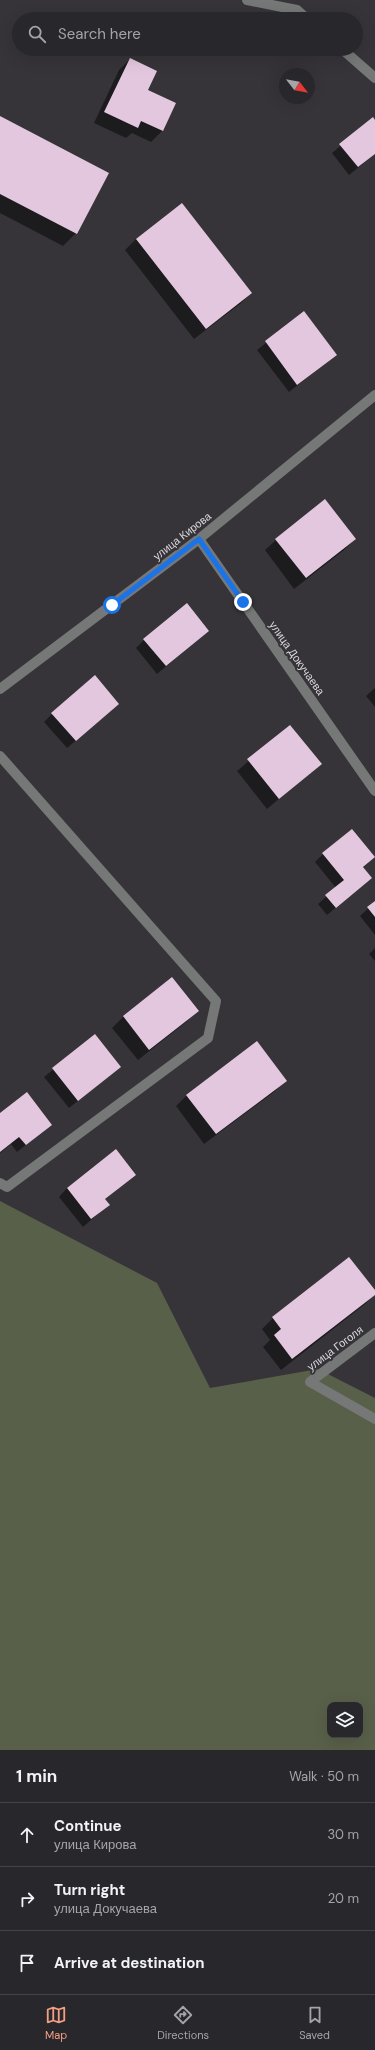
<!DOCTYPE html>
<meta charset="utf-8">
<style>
:root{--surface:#28272b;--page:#302f33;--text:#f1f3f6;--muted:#a5a5a9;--line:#444447;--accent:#f39f83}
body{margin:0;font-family:"DM Sans",sans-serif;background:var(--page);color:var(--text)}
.controls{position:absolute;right:12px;bottom:12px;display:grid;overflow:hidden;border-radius:8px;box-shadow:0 4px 16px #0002}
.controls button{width:36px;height:36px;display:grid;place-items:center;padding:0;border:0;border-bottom:1px solid var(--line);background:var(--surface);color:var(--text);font:20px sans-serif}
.compass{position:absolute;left:279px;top:68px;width:36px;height:36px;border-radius:50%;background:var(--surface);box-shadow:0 4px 16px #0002;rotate:121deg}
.stop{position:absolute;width:12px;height:12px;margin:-9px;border:3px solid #1a73e8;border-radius:50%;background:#fff}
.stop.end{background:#1a73e8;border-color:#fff;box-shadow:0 1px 4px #0008}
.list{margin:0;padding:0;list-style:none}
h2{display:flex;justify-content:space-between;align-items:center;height:52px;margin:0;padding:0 16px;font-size:17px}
h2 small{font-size:13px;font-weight:400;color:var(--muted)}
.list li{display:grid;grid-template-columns:26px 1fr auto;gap:12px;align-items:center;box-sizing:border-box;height:64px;padding:0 16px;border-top:1px solid var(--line)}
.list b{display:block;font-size:15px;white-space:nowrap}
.list p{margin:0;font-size:13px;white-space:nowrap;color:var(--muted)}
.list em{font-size:13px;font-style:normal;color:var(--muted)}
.icon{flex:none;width:22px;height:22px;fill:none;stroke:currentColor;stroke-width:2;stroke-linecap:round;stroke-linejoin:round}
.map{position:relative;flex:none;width:375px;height:1750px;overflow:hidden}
.search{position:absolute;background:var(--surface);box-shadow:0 4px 16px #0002;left:12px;right:12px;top:12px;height:44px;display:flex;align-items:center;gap:10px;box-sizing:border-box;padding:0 14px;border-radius:22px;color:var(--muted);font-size:15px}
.sheet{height:244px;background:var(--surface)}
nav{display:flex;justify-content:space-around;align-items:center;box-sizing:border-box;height:56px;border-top:1px solid var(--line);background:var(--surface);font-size:11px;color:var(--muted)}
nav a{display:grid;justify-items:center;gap:2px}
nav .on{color:var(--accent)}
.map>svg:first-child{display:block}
</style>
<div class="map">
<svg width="375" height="1750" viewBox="0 0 375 1750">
<rect width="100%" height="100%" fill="#363439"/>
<path fill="#58604a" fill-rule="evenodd" d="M0,1201L157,1283L210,1388L318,1369L375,1398V1750H0ZM330,1705H360V1735H330Z"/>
<path fill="#0007" d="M130,59L146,90L175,104L162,131L151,142L132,133L126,138L94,123L119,70Z
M0,117L76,233L63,246L0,213Z
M373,119L375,121V154L349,175L332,153Z
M136,239L251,293L240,304L194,339L125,250Z
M304,313L336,355L289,392L257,350Z
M355,539L344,550L294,589L265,550L276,540Z
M208,631L157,674L136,648L144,640Z
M375,688V707L366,696Z
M109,712L67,748L44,722L52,714Z
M290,726L320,764L267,809L237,771Z
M323,854L374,857L363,868L371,878L327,915L318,904L336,888L315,862Z
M375,902V935L360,916Z
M375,948V961L369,954Z
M172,979L197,1011L186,1022L138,1060L112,1028L123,1017Z
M95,1035L120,1067L69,1108L44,1077Z
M285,1081L274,1092L204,1144L176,1106L187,1095Z
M0,1115L50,1125L17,1152L11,1144L0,1153Z
M134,1175L104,1200L108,1205L83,1227L59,1197L67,1188Z
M375,1291V1294L365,1304L281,1370L263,1347L270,1340L262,1329L273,1318Z"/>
<path fill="#e3c7de" d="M130,58L157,71L148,90L176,103L163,131L141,121L138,128L104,112Z
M0,116L109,173L77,234L0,194Z
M373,117L375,120V154L358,167L339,144Z
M182,203L252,293L206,329L136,239Z
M304,311L337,355L297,385L265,341Z
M325,499L356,539L306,578L275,539Z
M187,603L209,631L166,666L143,639Z
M95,675L119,704L76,741L51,713Z
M290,725L322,764L279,799L247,759Z
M352,829L375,857L363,867L372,878L336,908L325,895L344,880L322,853Z
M375,901V917L367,907Z
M172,977L199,1011L149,1050L123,1016Z
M95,1034L121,1067L78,1101L52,1068Z
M257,1041L287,1081L216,1134L186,1095Z
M27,1092L52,1125L26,1145L19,1137L0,1152V1113Z
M116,1149L136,1175L105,1199L110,1205L91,1219L67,1188Z
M349,1257L375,1290V1295L292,1359L274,1335L281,1329L272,1317Z"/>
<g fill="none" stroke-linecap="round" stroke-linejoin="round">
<path stroke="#757876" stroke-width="10" d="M247,0L297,10L307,19
M342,49L375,78
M199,539L375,791
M0,689L199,539L375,395
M0,756L216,1001L208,1038L7,1187L0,1183
M375,1333L310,1382L375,1419"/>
</g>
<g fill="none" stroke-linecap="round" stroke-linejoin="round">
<path stroke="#1a73e8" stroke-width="5" d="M112,605L199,539L243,602"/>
</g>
<g text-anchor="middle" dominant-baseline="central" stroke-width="4" stroke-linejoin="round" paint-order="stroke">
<g font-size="11" fill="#dbd9dd" stroke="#363439">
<text transform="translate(182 536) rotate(-38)">улица Кирова</text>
<text transform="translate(297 658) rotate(55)">улица Докучаева</text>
<text transform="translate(335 1348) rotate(-37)">улица Гоголя</text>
</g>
</g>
</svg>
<div class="controls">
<button><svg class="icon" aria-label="layers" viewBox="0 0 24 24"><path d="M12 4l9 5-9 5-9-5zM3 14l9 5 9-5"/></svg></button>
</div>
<svg class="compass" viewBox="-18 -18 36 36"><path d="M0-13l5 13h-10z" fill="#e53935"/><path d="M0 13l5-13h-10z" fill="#a5a5a9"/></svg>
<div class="stop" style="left:112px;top:605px"></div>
<div class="stop end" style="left:243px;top:602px"></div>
<div class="search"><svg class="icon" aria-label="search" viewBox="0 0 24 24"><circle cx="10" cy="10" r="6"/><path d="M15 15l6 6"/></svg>Search here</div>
</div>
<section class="sheet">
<h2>1 min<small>Walk · 50 m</small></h2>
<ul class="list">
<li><svg class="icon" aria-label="ahead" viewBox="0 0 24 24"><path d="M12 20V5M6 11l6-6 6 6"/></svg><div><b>Continue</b><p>улица Кирова</p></div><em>30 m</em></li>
<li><svg class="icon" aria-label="right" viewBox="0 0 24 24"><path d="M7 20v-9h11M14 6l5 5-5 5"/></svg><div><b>Turn right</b><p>улица Докучаева</p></div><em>20 m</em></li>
<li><svg class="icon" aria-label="arrive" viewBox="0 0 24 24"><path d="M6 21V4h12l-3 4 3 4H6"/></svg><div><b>Arrive at destination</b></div></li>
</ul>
</section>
<nav>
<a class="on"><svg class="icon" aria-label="map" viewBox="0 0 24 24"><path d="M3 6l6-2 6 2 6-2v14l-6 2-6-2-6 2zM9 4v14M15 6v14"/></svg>Map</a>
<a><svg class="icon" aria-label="directions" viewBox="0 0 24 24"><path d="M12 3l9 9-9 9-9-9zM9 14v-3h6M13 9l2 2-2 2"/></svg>Directions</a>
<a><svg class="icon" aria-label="saved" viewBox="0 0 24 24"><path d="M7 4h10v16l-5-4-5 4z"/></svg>Saved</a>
</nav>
